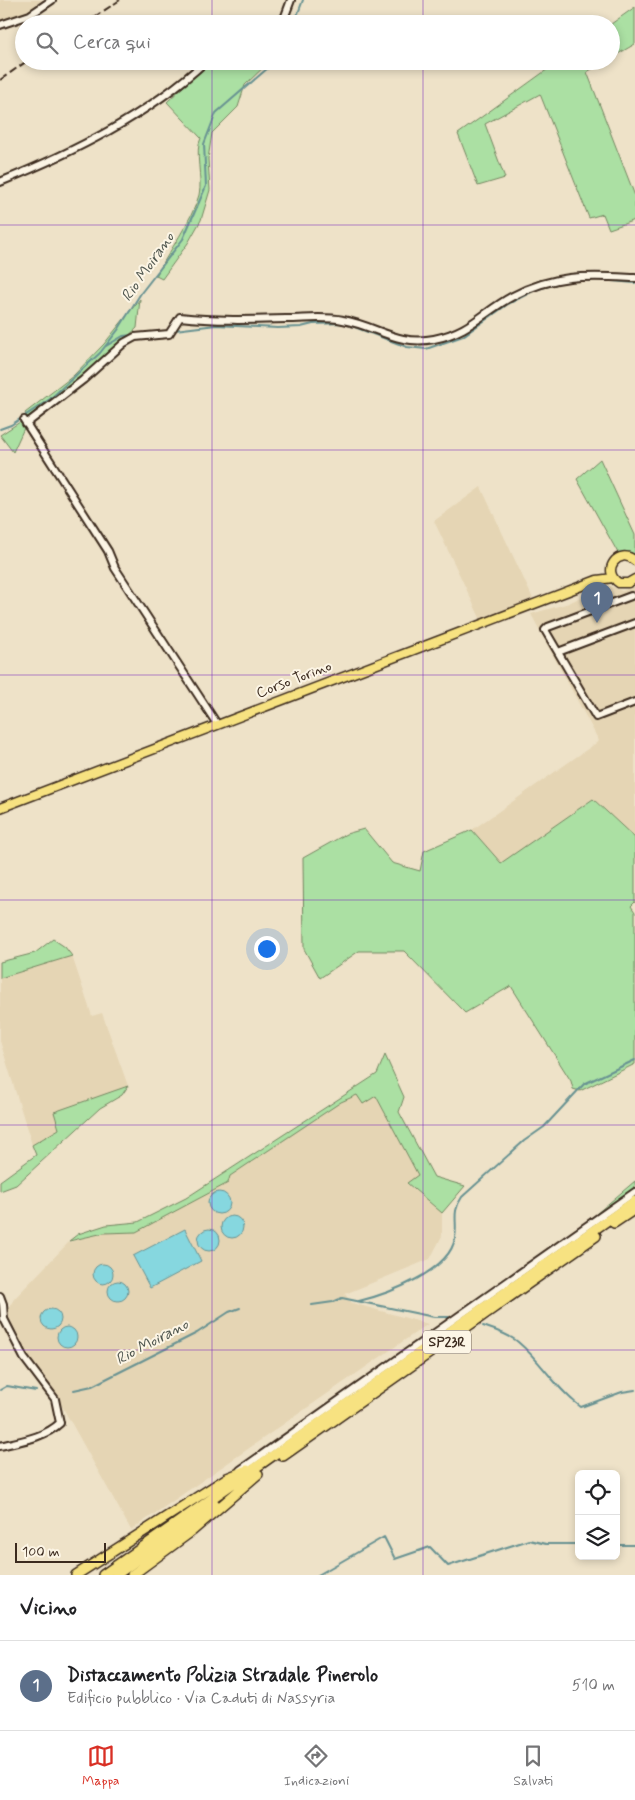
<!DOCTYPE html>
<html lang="it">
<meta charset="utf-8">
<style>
:root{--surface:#fff;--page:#f2f2f2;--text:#202124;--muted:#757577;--line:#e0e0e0;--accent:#d93025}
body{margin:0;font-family:Mynerve,sans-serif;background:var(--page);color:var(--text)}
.controls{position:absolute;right:15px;bottom:15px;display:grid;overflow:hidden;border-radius:8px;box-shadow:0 2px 8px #0003}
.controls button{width:45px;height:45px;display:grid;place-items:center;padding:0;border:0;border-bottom:1px solid var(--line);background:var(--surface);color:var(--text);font:25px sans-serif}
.scale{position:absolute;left:15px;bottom:12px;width:91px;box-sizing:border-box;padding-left:5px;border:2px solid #3b2a1e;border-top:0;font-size:14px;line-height:18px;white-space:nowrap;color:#3b2a1e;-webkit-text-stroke:4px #fcf5e5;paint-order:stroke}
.you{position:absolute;left:266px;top:948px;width:18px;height:18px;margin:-12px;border:4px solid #fff;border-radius:50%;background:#1a73e8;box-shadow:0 0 0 8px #1a73e833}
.badge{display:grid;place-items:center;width:32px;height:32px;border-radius:50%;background:var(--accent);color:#fff;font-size:16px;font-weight:700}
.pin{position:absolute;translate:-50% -41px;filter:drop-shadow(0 1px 2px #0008)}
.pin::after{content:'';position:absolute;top:26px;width:18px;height:15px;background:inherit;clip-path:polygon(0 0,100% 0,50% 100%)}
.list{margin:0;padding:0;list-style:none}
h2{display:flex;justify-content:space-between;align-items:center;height:65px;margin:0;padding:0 20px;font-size:21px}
h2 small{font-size:16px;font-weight:400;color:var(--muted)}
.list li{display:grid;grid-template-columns:32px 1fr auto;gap:15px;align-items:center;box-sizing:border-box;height:90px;padding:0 20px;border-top:1px solid var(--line)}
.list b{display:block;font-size:19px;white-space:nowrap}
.list p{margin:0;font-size:16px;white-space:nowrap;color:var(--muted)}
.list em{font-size:16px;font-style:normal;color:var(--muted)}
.icon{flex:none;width:28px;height:28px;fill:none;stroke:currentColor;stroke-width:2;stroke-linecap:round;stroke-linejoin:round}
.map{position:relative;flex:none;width:635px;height:1575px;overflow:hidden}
.search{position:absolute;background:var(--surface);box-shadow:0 2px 8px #0003;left:15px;right:15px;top:15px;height:55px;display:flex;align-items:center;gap:12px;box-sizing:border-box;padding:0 18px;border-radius:28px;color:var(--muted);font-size:19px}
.sheet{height:155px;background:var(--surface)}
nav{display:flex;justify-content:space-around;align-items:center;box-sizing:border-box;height:70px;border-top:1px solid var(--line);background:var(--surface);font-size:14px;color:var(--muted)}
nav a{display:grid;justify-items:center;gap:2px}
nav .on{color:var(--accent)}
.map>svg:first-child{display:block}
</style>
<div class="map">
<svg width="635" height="1575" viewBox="0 0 635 1575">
<rect width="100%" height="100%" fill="#eee2c8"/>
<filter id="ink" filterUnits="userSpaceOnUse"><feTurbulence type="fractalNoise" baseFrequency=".02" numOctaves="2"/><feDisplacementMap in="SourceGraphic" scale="10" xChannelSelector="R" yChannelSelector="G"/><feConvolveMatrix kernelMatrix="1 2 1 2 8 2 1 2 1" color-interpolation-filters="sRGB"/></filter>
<g filter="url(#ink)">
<path fill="#e5d5b4" d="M0,0H44L29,10L0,21Z
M481,487L534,601L481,620L434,521Z
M606,584L622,591L635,586V838L593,799L501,864L472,830L599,741L531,614L569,603Z
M72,956L92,1016L102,1013L128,1086L54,1112L59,1129L32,1145L0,1041V978Z
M357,1095L376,1096L418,1175L407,1184L442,1213V1236L430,1259L345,1294L352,1303L428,1324L131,1530L48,1381L26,1353L9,1317L8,1309L14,1299L69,1242L104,1233L136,1232L228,1183L230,1176L341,1102Z"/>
<path fill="#abe0a3" stroke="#738560" d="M635,7V44L611,58V24Z
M210,61H270L245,85L238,107L212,133L208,159L210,190L201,220L188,243L162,279L156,276C168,252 192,221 199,195C203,179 194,151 201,138L167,102Z
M559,61H605L587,72L635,196V220L609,229L603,214L589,218L540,94L485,124L505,178L478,186L458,134Z
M140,299L137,328L91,370L28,419L25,413L73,376L104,344Z
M20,422L24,428L13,452L0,435Z
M600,459L635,535V555L629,552L618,553L577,479Z
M593,799L635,838V902L631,906L635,912V1064L580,1091L573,1089L571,1081L511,986L465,1013L404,951H359L320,978L304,949L303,858L346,834L364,829L392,863L420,871L424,851L472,830L501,863Z
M53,939L65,947L72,956L0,978V962L35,953Z
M385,1055L404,1097L399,1112L434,1177L465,1186L442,1213L407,1183L418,1175L376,1096L363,1104L357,1095L341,1102L230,1176L228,1183L136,1232L104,1233L69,1241L78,1234L106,1225L138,1222L186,1198L377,1074Z
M128,1086L122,1095L100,1108L16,1185L0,1191V1181L36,1155L32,1145L59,1129L54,1112Z
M635,1181V1187L589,1220Z"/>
<path fill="#86d7df" stroke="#689292" d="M208 1203a11 11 0 1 1 22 0a11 11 0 1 1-22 0Z
M221 1227a11 11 0 1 1 22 0a11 11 0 1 1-22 0Z
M198 1240a11 11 0 1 1 22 0a11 11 0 1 1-22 0Z
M185,1229L201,1261L150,1288L133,1256Z
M93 1274a10 10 0 1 1 20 0a10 10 0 1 1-20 0Z
M108 1291a10 10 0 1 1 20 0a10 10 0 1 1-20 0Z
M41 1319a10 10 0 1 1 20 0a10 10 0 1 1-20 0Z
M57 1337a10 10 0 1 1 20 0a10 10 0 1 1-20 0Z"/>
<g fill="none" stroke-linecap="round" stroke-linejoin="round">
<path stroke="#689292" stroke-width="2" d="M294,24L303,0
M600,280L635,283
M175,330L216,325L278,328L301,327L313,324L344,323L407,347L426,349L463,336L508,304L535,290L563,282
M106,346L123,336L160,332
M0,429L11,425L50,399L100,353L118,330L141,293L183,239L206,186L204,144L216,113L276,61
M359,1301C388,1294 450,1271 455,1238C458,1221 451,1213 462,1197L524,1141L544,1127L584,1084L635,1060
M312,1305L333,1302L342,1298L434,1317H449
M483,1326C495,1330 508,1334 518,1342C542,1362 556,1389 581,1407L622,1392L635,1390
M0,1390L7,1386L36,1391
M74,1390L92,1386L197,1333L229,1312L240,1308
M616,1545H635
M318,1575L384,1537L395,1559L430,1547L448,1566L529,1540L546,1544H579"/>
<g stroke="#3b2a1e" stroke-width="10">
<path id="minor" d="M282,24L291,0
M0,25L30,15L52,0
M0,182C74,152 147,116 206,61
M24,420L108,551L115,568L217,724
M26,424L83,380L124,343L135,337L169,334L180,317C215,321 251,320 286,319C306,319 324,316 343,320C377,326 397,346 434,339C470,332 483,312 513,296C556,273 589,276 635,278
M631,596L548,627L545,630L596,717L635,702
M558,652L635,623
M0,1296L3,1304L4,1319L24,1358L55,1399L60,1423C44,1438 20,1441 0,1446
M240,1470L635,1192"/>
</g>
<g stroke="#3b2a1e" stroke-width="11">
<path id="major" d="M635,561C619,546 600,571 619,583H628L635,579
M0,808L597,580L613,578"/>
</g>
<g stroke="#3b2a1e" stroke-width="12">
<path id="highway" d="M614,1223L635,1209
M283,1456L596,1236
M76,1575L227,1478L247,1470
M103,1575L635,1201
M116,1575L215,1504
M132,1575L192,1531L258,1474"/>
</g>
<use href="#minor" stroke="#fcf5e5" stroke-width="6"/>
<use href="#major" stroke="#f7e281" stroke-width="8"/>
<use href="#highway" stroke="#f7e281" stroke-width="9"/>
<path stroke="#3b2a1e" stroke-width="2" stroke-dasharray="8 4" stroke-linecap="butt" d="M84,24L120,0
M0,80L27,61"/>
</g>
</g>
<path fill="none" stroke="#7b2cbf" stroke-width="1" stroke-opacity="0.55" d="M212,0V24M423,0V24M212,61V1575M423,61V1575M0,225H635M0,450H635M0,675H635M0,900H635M0,1125H635M0,1350H635"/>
<g text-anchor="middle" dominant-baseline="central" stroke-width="4" stroke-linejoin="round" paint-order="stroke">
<rect fill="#fcf5e5" stroke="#75675a" stroke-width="1" x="423" y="1330.5" width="48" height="23" rx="4"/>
<g font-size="14" font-weight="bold" fill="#3b2a1e">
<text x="447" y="1342">SP23R</text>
</g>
<g font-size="15" fill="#3b2a1e" stroke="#fcf5e5">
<text transform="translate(294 680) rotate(-21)">Corso Torino</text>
</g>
<g font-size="16" font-style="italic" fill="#4e554e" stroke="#fcf5e5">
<text transform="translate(148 267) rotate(-55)">Rio Moirano</text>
<text transform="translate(152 1342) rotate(-28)">Rio Moirano</text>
</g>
</g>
</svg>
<div class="controls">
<button><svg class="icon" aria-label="locate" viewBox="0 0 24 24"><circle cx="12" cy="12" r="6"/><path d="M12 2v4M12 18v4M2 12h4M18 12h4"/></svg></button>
<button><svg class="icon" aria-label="layers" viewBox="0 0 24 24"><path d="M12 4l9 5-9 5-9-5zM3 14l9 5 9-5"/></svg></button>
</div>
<div class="scale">100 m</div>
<div class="you"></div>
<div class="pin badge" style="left:597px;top:623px;background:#5c6f8a">1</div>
<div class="search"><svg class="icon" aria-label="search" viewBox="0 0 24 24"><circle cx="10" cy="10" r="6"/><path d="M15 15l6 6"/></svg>Cerca qui</div>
</div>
<section class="sheet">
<h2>Vicino<small></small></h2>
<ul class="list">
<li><span class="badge" style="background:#5c6f8a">1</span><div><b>Distaccamento Polizia Stradale Pinerolo</b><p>Edificio pubblico · Via Caduti di Nassyria</p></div><em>510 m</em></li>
</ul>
</section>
<nav>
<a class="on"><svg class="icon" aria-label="map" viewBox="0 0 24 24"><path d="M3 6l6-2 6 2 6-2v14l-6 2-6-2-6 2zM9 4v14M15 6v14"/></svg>Mappa</a>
<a><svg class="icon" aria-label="directions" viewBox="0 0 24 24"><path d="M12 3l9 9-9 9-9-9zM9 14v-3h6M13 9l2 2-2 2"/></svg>Indicazioni</a>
<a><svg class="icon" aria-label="saved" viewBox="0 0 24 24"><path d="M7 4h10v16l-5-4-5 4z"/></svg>Salvati</a>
</nav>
